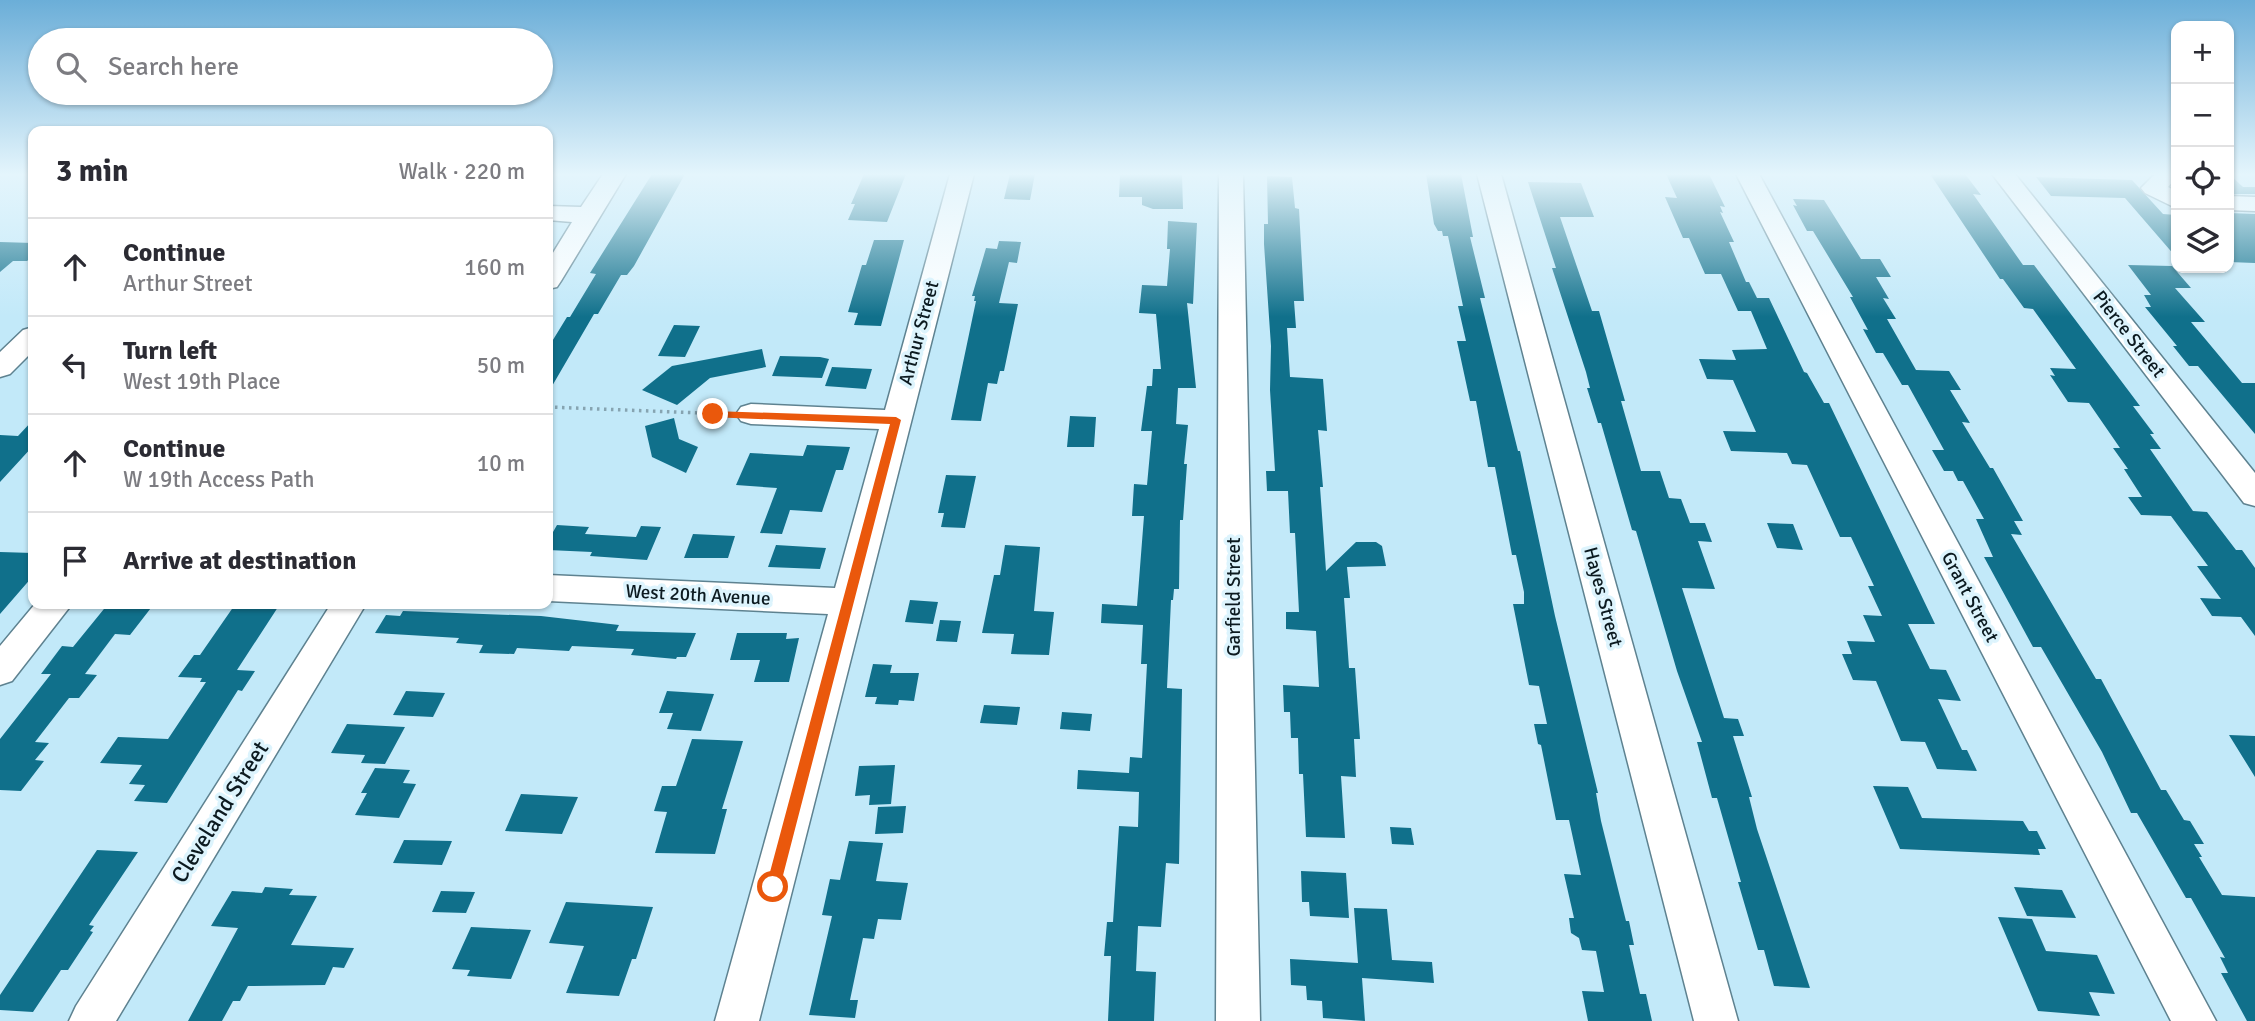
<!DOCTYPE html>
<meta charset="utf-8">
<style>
:root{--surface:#fff;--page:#f2f2f3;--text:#2b2b33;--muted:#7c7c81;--line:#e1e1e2}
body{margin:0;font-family:Signika,sans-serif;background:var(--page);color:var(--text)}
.controls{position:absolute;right:21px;top:21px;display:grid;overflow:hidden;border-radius:14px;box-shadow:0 2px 5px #0004}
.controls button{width:63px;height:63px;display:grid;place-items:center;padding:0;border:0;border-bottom:2px solid var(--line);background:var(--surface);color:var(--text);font:35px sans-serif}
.stop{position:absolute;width:21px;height:21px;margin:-16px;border:5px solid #ea580c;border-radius:50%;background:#fff}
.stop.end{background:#ea580c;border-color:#fff;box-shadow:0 2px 7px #0008}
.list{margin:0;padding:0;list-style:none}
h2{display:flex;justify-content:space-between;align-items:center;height:91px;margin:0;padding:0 28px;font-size:30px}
h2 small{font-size:23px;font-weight:400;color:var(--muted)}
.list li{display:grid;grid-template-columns:46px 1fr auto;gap:21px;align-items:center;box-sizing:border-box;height:98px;padding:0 28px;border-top:2px solid var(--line)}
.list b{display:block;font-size:26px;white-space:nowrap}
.list p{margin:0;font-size:23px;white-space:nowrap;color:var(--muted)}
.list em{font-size:23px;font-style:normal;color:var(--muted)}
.icon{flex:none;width:38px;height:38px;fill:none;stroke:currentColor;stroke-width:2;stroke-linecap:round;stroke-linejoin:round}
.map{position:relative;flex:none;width:2255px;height:1021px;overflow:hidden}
.search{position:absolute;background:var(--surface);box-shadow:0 2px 5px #0004;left:28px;top:28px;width:525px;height:77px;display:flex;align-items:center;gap:18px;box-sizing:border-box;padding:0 24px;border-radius:38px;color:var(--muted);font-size:26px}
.panel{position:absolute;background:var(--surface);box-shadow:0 2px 5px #0004;left:28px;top:126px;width:525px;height:483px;border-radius:14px}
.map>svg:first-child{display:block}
</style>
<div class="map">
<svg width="2255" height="1021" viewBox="0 0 2255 1021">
<rect width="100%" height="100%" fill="#c2e9f9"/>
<path fill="#10708b" d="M652,174H685L634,266L627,275H621L598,314H594L548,393V348L567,317H570L596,274L590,273Z
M864,174H906L887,222L848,220L855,204H851Z
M1010,174H1035L1030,200L1004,199Z
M1120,174H1182L1183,209H1153L1142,205V197H1119Z
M1426,174H1461L1473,237H1470L1485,298H1480L1518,451H1520L1555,616L1598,793H1596L1601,821L1626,921H1629L1634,945H1629L1640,994H1646L1652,1021H1588L1582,991L1604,992L1596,951L1582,950L1579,938L1571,933L1569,918H1574L1564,874L1581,875L1569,820H1556L1541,745L1538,744L1534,724H1547L1539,686L1529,685L1513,604H1524V592L1516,555H1512L1495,467H1488L1476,401H1470L1457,341H1466L1458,306H1463L1448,236H1443L1442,231H1438L1434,224Z
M1666,174H1709L1725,207L1720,206L1723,213L1720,212L1734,242H1729L1746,282H1749L1757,298H1769L1804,372L1807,373L1824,403H1829L1935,624H1908L1930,669L1946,670L1961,701L1938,699L1962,750H1967L1977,771L1937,769L1925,742L1901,741L1876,681L1853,680L1842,654H1852L1847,641L1875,642L1863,615L1882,616L1868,586H1874L1851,537H1840L1807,465L1792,464L1787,453L1731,451L1723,431L1756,432L1733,380L1707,379L1699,359L1736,360L1732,350L1767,349L1751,311H1738L1721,274H1705L1689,238H1683L1665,197L1677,198Z
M1930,174H1965L1981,195L1973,194L2023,265H2034L2140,406H2133L2154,434H2150L2161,449H2150L2193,511L2207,512L2236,550H2242L2255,568V636L2241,617L2212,616L2200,598L2221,599L2197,566H2208L2171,516L2141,515L2128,497H2142L2124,469H2128L2113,448H2120L2089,403L2068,402L2050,375L2055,376L2050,368L2076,369L2033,309L2024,308L2003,279H2000Z
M2229,174L2243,187H2255V194H2229Z
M1267,176L1292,177L1295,208L1299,209L1304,301H1294L1296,328H1287L1290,377L1323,379L1327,431L1318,430L1323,487H1320L1326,571L1356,542H1376L1382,546L1386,566L1347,567L1350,598H1344L1349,668H1355L1360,739H1354L1356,777L1341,776L1345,838L1306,837L1303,774H1299L1298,738H1291L1290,712H1284L1283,685L1319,687L1316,631L1286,629V612H1299L1295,533H1290L1288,491H1267L1266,471H1275L1270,390L1271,346L1264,244V224H1268Z
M2036,177L2132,180L2163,214L2176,215V257L2125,198L2051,196Z
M1528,182L1581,183L1594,217H1560L1592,311H1599L1625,401H1621L1641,471H1660L1669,498L1681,499L1690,523H1705L1712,542L1698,541L1715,589L1682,588L1724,718L1738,719L1744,736H1733L1752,797H1749L1757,829L1810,988L1774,986L1764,950H1758L1738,882H1741L1717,798H1712L1697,742H1702L1677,671L1636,531L1632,530L1601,423H1598L1587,388H1590L1586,372L1552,268H1556Z
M1793,199L1824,200L1861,259H1880L1891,277H1876L1889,299L1883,298L1896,319H1887L1916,370L1949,371L1961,390H1950L1970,423L1962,422L1990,468H1993L2023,521H2014L2022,535L2011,534L2096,679H2101L2161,790H2166L2184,820L2190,821L2204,844H2194L2202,857H2199L2222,895L2255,897V1021H2247L2221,973H2228L2220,957L2225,958L2191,898H2186L2137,813H2131L2102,752L2041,647H2033L1984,557H1993L1976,519H1984L1963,481H1958L1953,471H1944L1932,450H1944L1908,385H1902L1883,353H1876L1863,329L1868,330L1850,297H1853L1813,231H1807L1793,205L1797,206Z
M2229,213L2255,214V263L2229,262Z
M1168,221L1197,223L1193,304L1187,303L1196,388H1178L1176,424L1188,425L1184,464H1187L1183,520H1180L1179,589H1174L1173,600H1171L1167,688L1182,689L1179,864L1166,863L1161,927L1138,926L1136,971L1156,972L1154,1021H1108L1111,956H1104L1107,922H1113L1119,826L1138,827L1139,792L1077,789L1078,770L1129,773L1130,757L1142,758L1147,664H1141L1143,625L1101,623L1102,604L1137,606L1144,516H1132L1134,484L1147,485L1152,431H1141L1147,386H1152L1153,369H1161L1156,314L1139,313L1142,285L1167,286L1170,249H1167Z
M874,240H904L881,326L854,325L858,313L848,312L862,265H866Z
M999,241L1021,242L1017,263L1009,262L999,303L1018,304L1004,371H1000L997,384L988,383L981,421L951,420L976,301H974L975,296H972L986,248L997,249Z
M0,242L33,243V256L27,261H13L0,272Z
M2128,265L2172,266L2191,288H2175L2205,322H2191L2242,383H2255V434L2198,366H2189L2173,346H2177L2145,307H2151L2144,295H2151Z
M674,325L700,326L685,357L658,356Z
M762,349L766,367L710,378L677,405L642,390L672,366Z
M780,356L820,357L829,359L822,378L772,376Z
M832,367L872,369L866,389L825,386Z
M1070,416L1096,417L1094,447H1067Z
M674,418L679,439L698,447L686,473L652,457L645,426Z
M33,420V446L0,482V435L18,436Z
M807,445L850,447L843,470H836L822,512L790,510L782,534L760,533L777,488L736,485L750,453L803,456Z
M946,475L976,476L965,528L941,527L944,513H938Z
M1767,523L1793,524L1803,550L1777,548Z
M557,525L589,527L585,534L636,537L641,526L661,527L647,560L590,556L592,552L548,550V532H553Z
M693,534L735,536L728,558H684Z
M776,545L826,548L820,569L768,567Z
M1005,545L1040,547L1034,611L1054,612L1049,655L1011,654L1014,634L982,633L994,575H1000Z
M0,552L33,553V576L0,614Z
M910,600L938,602L933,624L905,622Z
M108,604H154L130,635L115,634L85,674L97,675L79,698H69L35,742L49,743L35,760L44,761L21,791L0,790V739L51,674H41L62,646L73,647Z
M248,604H280L237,670L255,671L242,691L238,690L167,803L134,801L145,785L129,784L142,765L100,763L118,737L168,739L206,682H200L202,678L178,677L194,655H200L234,606H246Z
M403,611L541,616L619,625L616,631L696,633L686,657H677L676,659L631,655L634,649L572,646L569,651L517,648L514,654L479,653L483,645L456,643L459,638L375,633L386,615L400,616Z
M940,620L961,621L957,642L936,641Z
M737,633H787L786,639L799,638L789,682H754L760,660H730Z
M873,664L892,665L890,673H919L914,701L899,700L898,705L875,704L877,697H865Z
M406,691L445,693L433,717L393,715Z
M667,691L714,694L701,731L667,729L673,713H659Z
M984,705L1020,707L1017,725L980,723Z
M1062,712L1092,714L1090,731L1060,729Z
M347,724L405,727L385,764L361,763L365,755L331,753Z
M2229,735L2255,736V777Z
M692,739L743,741L722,809H727L715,854L655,853L667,812L654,811L662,786H676Z
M895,765L891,804L869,805L870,795L855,796L859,766Z
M375,768L410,770L403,783L416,784L399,818L355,815L367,793H361Z
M1873,786L1908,787L1922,818L2023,821L2029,831H2037L2046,849H2038L2040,855L1900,849Z
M521,794L578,797L562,834L505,831Z
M906,806L903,833L875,834L878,807Z
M1390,827L1411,828L1414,845L1392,844Z
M404,840L452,841L442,865L393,863Z
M849,841L883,843L876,881L908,883L901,920L878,919L874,939L863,938L850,1000H858L855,1018L809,1015L832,916L822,915L830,879L840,880Z
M97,850L138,852L89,925L94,926L90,931L93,932L68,970H61L33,1012L0,1010V995Z
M1301,871L1346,873L1349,918L1310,916L1309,902H1302Z
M265,887L293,889L289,895L317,896L291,945L354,948L344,968L333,967L325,985L248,986L240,1001H233L222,1021H188L238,928L211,926L232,891L262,893Z
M2014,887L2062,890L2076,918L2027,916Z
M441,891L475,892L466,913L432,912Z
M566,902L653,907L636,959H632L619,996L566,993L584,946L549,943Z
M1354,908L1387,909L1392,960L1432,962L1434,983L1362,978L1365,1021L1323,1018L1322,1001L1307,1000L1306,986L1291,985L1290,959L1358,963Z
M1998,917L2032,919L2046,951L2097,955L2115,994L2089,992L2100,1016L2038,1011Z
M471,927L531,930L511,979L467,976L470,970L452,969Z"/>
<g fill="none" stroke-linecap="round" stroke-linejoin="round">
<g stroke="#5e8290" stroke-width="3">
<path id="minor" d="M603,174H626L561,281L557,287L548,289V261L572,222L548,220V206L581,207Z
M950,174H974L759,1021H715L828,614L548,601V575L835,588L879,429L751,424L741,421L736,414L741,407L751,404L885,410Z
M1219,174H1243L1260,1021H1216Z
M1477,174H1501L1738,1021H1694Z
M1736,174H1759L2216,1021H2171Z
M1992,174H2015L2255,473V506L2244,503Z
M2155,174H2170L2175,179L2168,187L2176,191V208L2145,193L2141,188Z
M2229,196L2255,197V211L2229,210Z
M33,327V351L10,374L0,377V352L23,330Z
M35,604H72L12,681L0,685V646Z
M331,604H366L116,1021H69L76,1006Z"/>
</g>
<path stroke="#86a4b1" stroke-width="3.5" stroke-dasharray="2.5 4.5" stroke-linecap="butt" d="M548,407L726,414"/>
<use href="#minor" fill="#fff" fill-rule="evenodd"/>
</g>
<linearGradient id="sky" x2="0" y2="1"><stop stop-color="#6baed8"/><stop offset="0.55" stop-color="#e4f5fc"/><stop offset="1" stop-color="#e4f5fc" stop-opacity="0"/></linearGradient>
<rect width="2255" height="317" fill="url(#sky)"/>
<path fill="#ea580c" d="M713,411L896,417L901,420L780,887L773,894L766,887L890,424L709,417V412Z"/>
<g text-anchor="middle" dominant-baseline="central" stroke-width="7" stroke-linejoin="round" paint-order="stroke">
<g font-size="19" fill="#0c1a20" stroke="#ddf4fd">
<text transform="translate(919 333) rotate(-75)">Arthur Street</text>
<text transform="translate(2129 334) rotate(52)">Pierce Street</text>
<text transform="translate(698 595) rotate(3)">West 20th Avenue</text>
<text transform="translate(1234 597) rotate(-90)">Garfield Street</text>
<text transform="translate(1603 597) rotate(75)">Hayes Street</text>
<text transform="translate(1970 597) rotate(62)">Grant Street</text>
</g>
<g font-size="23" fill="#0c1a20" stroke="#ddf4fd">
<text transform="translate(220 812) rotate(-58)">Cleveland Street</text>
</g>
</g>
</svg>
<div class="controls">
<button>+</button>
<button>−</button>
<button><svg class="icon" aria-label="locate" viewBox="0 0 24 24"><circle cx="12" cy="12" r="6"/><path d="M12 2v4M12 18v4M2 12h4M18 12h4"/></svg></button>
<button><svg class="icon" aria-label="layers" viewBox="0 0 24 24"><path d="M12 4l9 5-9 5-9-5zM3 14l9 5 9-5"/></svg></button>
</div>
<div class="stop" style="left:773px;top:887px"></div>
<div class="stop end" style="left:713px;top:414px"></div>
<div class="search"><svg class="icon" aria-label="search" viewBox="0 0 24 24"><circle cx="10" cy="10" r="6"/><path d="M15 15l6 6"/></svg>Search here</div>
<section class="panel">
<h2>3 min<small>Walk · 220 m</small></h2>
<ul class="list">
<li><svg class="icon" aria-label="ahead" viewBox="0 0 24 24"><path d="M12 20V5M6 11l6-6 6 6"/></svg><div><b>Continue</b><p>Arthur Street</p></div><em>160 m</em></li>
<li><svg class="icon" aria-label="left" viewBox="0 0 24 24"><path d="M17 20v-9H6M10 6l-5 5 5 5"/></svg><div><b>Turn left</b><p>West 19th Place</p></div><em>50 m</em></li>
<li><svg class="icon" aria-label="ahead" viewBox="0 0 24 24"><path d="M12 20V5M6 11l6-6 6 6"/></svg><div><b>Continue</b><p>W 19th Access Path</p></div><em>10 m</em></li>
<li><svg class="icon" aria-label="arrive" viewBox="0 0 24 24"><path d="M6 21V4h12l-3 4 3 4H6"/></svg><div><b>Arrive at destination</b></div></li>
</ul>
</section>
</div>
